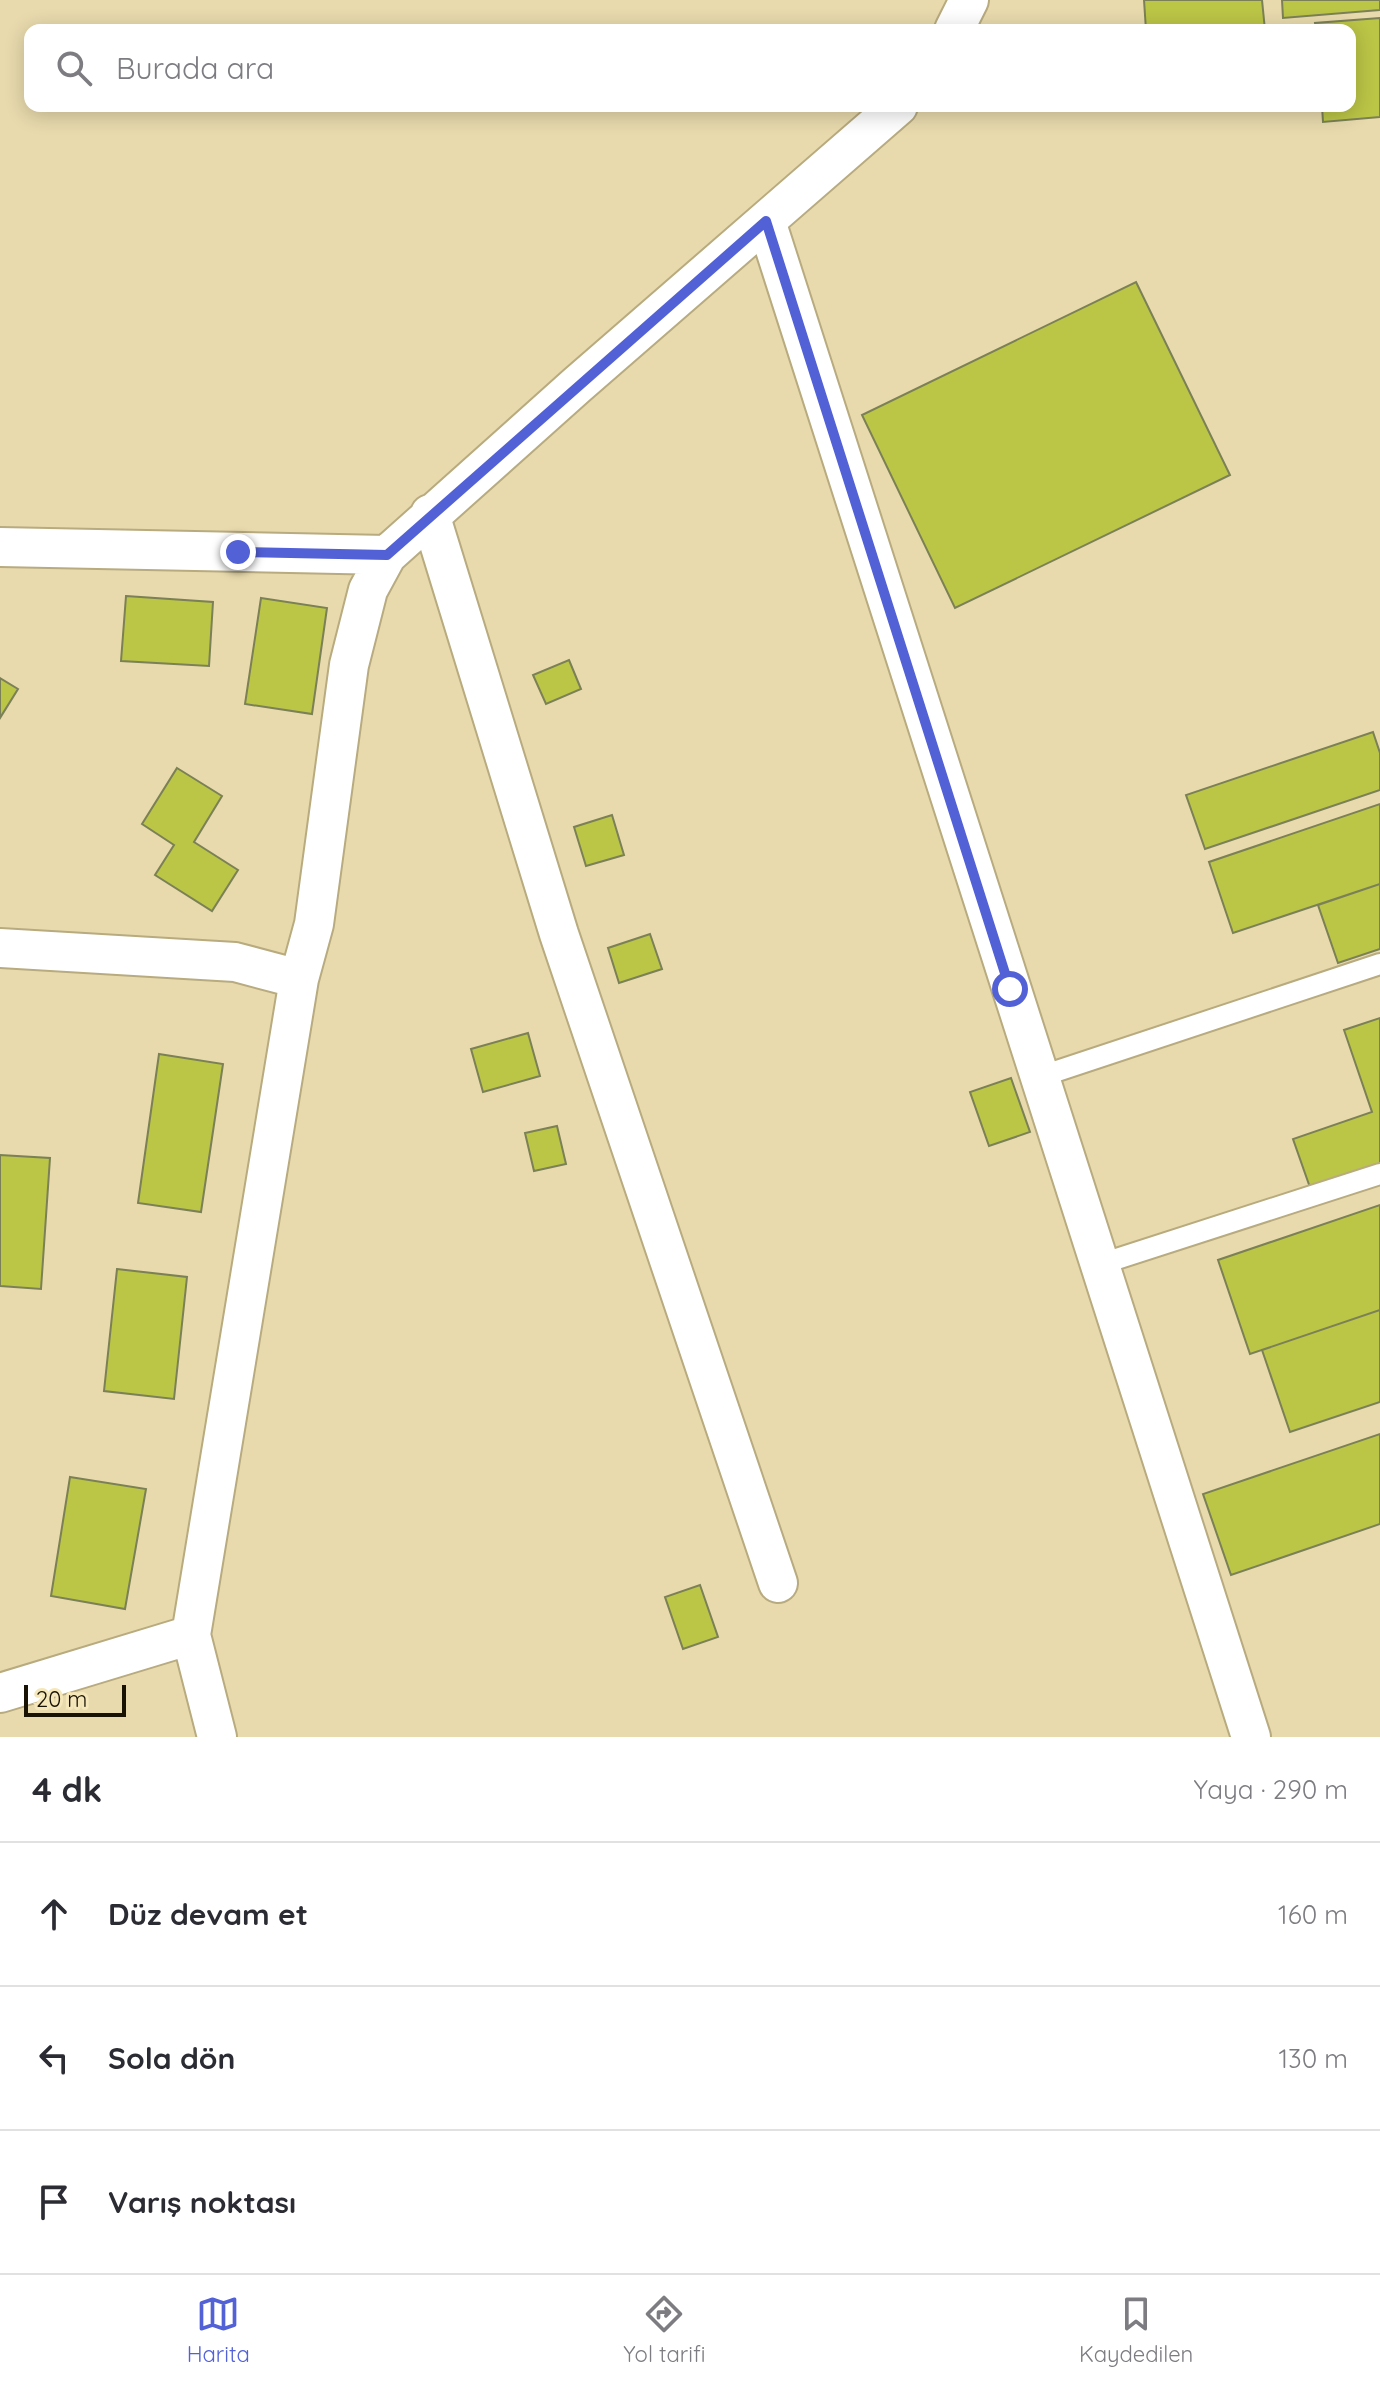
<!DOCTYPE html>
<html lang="tr">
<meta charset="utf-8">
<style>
:root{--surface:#fff;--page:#f2f2f3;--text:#2b2b33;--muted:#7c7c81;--line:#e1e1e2;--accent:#5361d7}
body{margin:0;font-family:Quicksand,sans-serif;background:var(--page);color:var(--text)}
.scale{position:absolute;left:24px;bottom:20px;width:102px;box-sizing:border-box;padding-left:8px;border:4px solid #171203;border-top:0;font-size:22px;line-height:28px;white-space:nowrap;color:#171203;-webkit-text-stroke:6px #f5e7ba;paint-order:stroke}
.stop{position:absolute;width:24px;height:24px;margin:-18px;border:6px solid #5361d7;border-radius:50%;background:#fff}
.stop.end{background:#5361d7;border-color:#fff;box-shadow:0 2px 8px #0008}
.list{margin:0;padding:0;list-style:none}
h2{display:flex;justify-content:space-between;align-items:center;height:104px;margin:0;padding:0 32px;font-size:34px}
h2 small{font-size:26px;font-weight:400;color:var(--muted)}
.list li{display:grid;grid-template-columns:52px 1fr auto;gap:24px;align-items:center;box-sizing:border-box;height:144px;padding:0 32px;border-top:2px solid var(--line)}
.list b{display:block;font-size:30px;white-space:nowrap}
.list em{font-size:26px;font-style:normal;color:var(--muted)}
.icon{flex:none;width:44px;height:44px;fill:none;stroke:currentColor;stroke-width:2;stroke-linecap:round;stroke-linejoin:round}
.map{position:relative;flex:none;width:1380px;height:1737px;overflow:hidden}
.search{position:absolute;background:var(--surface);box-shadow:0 4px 20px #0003;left:24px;right:24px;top:24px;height:88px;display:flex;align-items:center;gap:20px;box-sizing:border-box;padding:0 28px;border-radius:16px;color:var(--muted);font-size:30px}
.sheet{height:536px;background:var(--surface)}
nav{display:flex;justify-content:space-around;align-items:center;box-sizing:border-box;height:112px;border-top:2px solid var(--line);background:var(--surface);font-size:22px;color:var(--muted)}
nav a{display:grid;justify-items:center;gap:4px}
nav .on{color:var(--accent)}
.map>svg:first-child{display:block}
</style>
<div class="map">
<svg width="1380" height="1737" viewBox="0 0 1380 1737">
<rect width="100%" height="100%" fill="#e8daad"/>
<path fill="#bbc546" stroke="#7b8056" stroke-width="2" d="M1144,0H1262L1265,30H1146Z
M1282,0H1380V10L1283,18Z
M1380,18V117L1323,122L1322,106H1350V30H1316L1315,23Z
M1136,282L1230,475L955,608L862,415Z
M126,596L213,602L209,666L121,661Z
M261,598L327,608L312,714L245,704Z
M569,660L581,689L546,704L533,675Z
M0,678L18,689L0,718Z
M1373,732L1380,753V790L1205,849L1186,795Z
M177,768L222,796L194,842L238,870L212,911L155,875L174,845L142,824Z
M1380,804V884L1233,933L1209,862Z
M612,815L624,855L586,866L574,827Z
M1380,884V949L1338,963L1318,905Z
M650,934L662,969L619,983L608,948Z
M1380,1018V1173L1313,1196L1293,1139L1372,1112L1344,1030Z
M528,1033L540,1076L483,1092L471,1049Z
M159,1054L223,1064L201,1212L138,1203Z
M1011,1078L1030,1132L989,1146L970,1092Z
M557,1126L566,1164L534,1171L525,1133Z
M0,1155L50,1158L41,1289L0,1286Z
M1380,1205V1310L1250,1354L1218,1260Z
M117,1269L187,1277L174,1399L104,1391Z
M1380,1310V1402L1290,1432L1262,1350Z
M1380,1434V1524L1231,1575L1203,1494Z
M70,1477L146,1489L125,1609L51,1596Z
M700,1585L718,1637L683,1649L665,1597Z"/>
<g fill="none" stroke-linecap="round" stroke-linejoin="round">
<g stroke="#b8ab7f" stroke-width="24">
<path id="lane" d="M1039,1077L1380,964
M1098,1265L1380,1174"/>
</g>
<g stroke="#b8ab7f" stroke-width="42">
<path id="street" d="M954,30L969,0
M766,221L1251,1737
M430,514L559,934L778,1583
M0,547L387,555
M0,948L235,962L299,979L314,924L349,665L368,590L387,555L577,385L898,106
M0,1693L191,1635
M217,1737L191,1635L299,979"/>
</g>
<use href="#lane" stroke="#fff" stroke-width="20"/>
<use href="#street" stroke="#fff" stroke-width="38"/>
</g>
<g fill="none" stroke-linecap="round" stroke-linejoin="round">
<path stroke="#5361d7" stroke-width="10" d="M238,552L387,555L766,221L1010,989"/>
</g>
</svg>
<div class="scale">20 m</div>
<div class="stop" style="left:1010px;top:989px"></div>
<div class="stop end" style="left:238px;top:552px"></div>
<div class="search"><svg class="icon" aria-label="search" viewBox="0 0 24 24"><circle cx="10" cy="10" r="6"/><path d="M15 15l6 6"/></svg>Burada ara</div>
</div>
<section class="sheet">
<h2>4 dk<small>Yaya · 290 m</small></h2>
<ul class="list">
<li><svg class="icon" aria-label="ahead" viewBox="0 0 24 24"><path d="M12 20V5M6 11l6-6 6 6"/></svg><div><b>Düz devam et</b></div><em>160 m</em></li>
<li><svg class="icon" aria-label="left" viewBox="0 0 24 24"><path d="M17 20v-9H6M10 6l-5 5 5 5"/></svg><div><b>Sola dön</b></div><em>130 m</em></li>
<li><svg class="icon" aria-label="arrive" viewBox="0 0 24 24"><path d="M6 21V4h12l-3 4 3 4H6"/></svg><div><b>Varış noktası</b></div></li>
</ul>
</section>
<nav>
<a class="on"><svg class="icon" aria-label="map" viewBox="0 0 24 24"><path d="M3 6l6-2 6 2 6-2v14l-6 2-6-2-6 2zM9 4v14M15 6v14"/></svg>Harita</a>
<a><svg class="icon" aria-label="directions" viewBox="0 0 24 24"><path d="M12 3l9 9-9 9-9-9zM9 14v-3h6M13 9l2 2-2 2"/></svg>Yol tarifi</a>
<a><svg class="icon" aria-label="saved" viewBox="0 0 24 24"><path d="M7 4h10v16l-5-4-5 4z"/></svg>Kaydedilen</a>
</nav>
